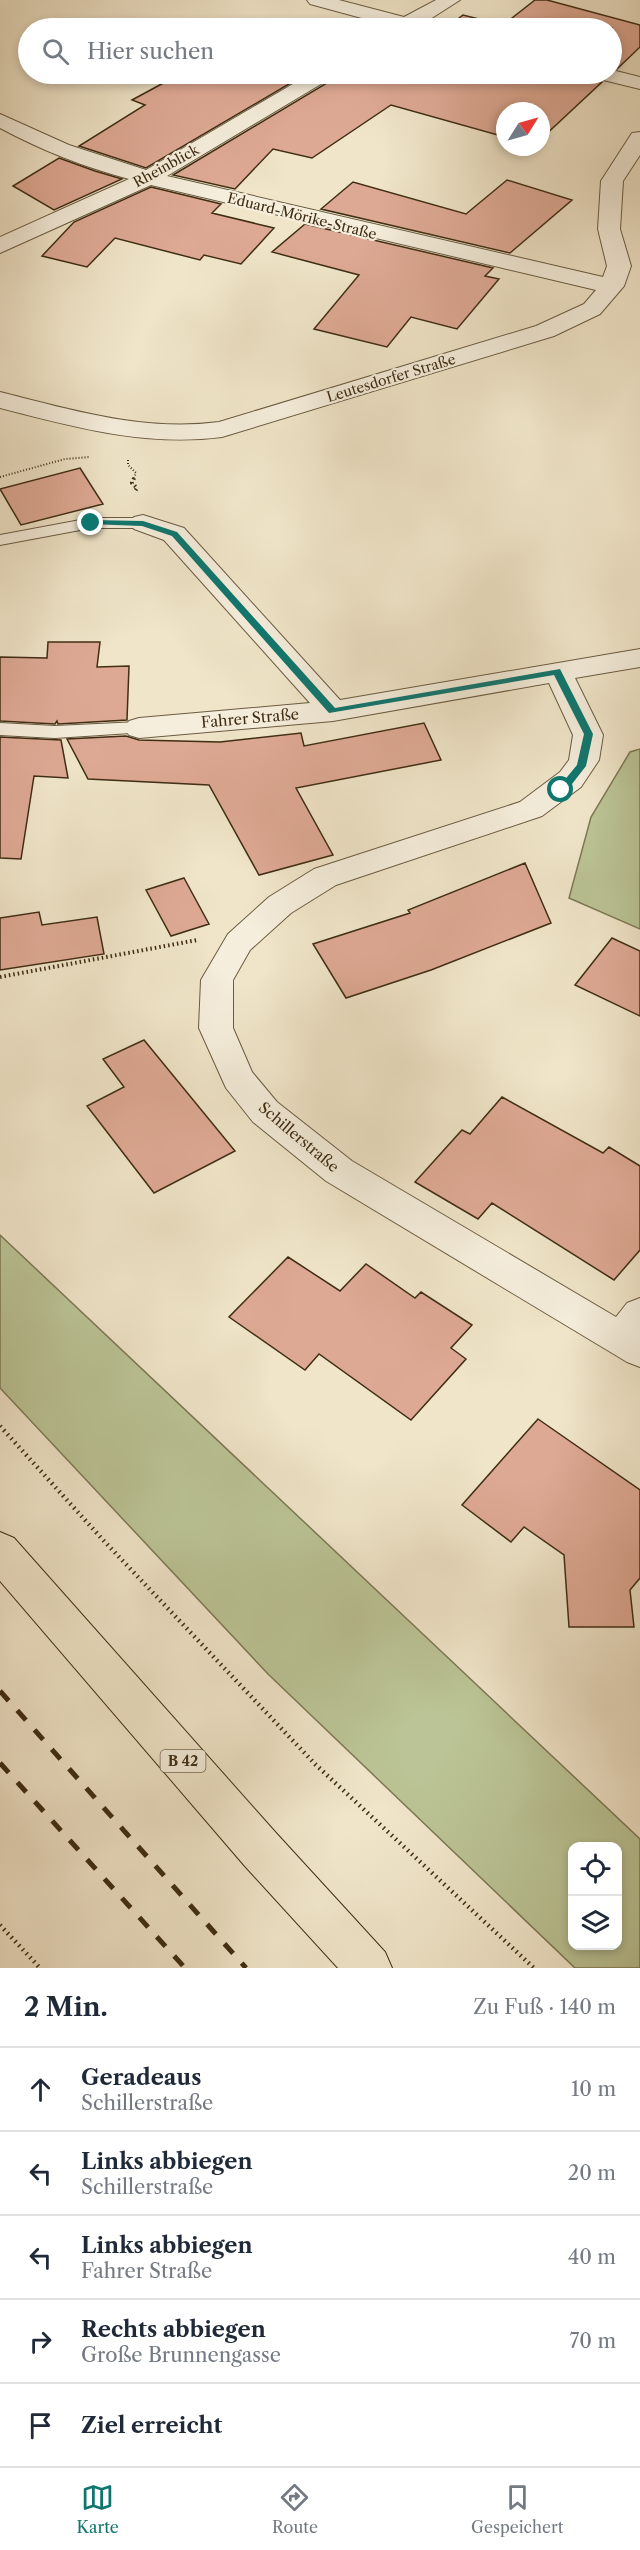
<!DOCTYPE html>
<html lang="de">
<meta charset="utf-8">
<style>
:root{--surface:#fff;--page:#f6f6f7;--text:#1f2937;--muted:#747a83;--line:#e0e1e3;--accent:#0f766e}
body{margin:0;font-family:"Libre Caslon Text",serif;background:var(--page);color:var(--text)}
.controls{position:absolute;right:18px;bottom:18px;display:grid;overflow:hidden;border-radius:12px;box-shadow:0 3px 9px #0003}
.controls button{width:54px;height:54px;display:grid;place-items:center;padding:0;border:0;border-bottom:2px solid var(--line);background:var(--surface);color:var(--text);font:30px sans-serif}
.compass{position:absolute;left:496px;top:102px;width:54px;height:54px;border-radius:50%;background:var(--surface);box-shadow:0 3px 9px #0003;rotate:53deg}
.stop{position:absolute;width:18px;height:18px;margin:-14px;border:4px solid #0f766e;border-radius:50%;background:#fff}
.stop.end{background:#0f766e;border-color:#fff;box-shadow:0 2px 6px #0008}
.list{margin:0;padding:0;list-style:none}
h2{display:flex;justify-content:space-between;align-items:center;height:78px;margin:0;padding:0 24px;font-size:26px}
h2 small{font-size:20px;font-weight:400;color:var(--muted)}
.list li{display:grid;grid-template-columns:39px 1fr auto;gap:18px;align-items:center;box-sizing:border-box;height:84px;padding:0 24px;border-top:2px solid var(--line)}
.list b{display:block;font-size:22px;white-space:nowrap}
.list p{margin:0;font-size:20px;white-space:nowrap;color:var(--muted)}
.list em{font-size:20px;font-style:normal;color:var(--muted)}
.icon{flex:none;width:33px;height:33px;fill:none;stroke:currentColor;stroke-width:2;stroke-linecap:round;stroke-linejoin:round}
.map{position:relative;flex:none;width:640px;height:1968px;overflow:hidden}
.search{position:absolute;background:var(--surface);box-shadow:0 3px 9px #0003;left:18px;right:18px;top:18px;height:66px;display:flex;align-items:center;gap:15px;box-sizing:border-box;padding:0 21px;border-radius:33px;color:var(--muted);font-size:22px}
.sheet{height:498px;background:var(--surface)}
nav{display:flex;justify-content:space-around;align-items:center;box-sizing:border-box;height:84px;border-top:2px solid var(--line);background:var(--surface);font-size:16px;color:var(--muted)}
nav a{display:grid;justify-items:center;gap:3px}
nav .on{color:var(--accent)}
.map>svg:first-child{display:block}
</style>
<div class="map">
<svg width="640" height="1968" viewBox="0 0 640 1968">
<rect width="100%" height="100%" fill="#f0e5c9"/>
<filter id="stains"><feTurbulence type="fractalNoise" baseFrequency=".00333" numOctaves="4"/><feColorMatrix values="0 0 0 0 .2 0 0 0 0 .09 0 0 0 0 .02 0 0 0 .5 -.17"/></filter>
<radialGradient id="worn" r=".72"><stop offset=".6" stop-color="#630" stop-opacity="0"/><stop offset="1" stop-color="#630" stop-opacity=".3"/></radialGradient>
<path fill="#bbc496" stroke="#7d7855" stroke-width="1.5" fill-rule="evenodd" d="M640,749V929L569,898L591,817L630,752Z
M0,1235L640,1839V1968H575L268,1674L0,1388ZM572,1846H618V1946H572Z"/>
<path fill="#dea994" stroke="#3f2d14" stroke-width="1.5" d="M535,0H547L640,25V47L617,69L612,68V28H446L463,15L503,25Z
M180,74H306L146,168L79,146L145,105L132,100Z
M336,74H590L593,79L602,82L541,139V111H505V137L391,105L312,158L273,149L235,189L173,175L332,80Z
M59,158L95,171L122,179L54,210L13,186Z
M507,180L572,200L510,253L321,209L353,182L466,214Z
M151,187L221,204L212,213L274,228L241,264L204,255L200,260L115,238L87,267L42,256L74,222Z
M305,224L493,268L485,276L499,279L457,329L411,317L387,347L314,329L359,275L272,252Z
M80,468L103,504L21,525L0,489Z
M48,642H100L97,667L129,666L127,720L58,724L57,721L55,724L0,721V657L47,658Z
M424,723L441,760L296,788L333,855L259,875L209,785L88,779L67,739L126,736L139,740L220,742L301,733L304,746Z
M0,737L61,740L68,778L34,776L21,859L0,858Z
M525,863L551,923L431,970L346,998L313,944L410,913L408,910Z
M184,878L209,924L171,936L146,890Z
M39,912L42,925L97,917L104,954L0,970V918Z
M612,938L640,951V1016L575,985Z
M144,1040L235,1151L154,1193L87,1106L124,1087L103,1059Z
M502,1097L603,1153L609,1147L640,1166V1250L614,1280L492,1203L478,1219L415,1182L462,1130L470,1134Z
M288,1257L340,1291L366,1264L415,1298L421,1292L472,1325L451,1348L466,1359L411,1420L319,1354L305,1370L229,1317Z
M538,1419L640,1490V1578L630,1590L634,1627H569L564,1555L524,1527L511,1542L462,1505Z"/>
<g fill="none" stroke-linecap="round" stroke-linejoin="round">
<g stroke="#6b5b41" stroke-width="2">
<path id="service" d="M91,518H143L152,523L143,528H91L0,545V535Z
M139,722L146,724L148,728L146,732L55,738L0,735V723L55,726Z"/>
</g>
<g stroke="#6b5b41" stroke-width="2">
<path id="minor" d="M307,0H339L404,17L436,0H460L424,23L431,28H390L391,26L310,4Z
M612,70L640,77V89L595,78L592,74H612Z
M310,74H334L331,78L167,176L603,277L607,266L598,229L601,181L632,133L640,132V155L623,181L620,229L631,266L624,286L600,314L554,336L222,437C145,447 74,427 0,408V392C72,410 144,432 219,422L536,326L584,304L596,290L151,185L0,253V237L129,179C84,167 41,150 0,128V114L69,145L146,170Z
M143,515L184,528L340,700L640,649V667L575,678L603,735L599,760L581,787L542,816L336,885L291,913L250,950L233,980V1028L252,1072L277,1102L352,1161L616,1317L627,1303L640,1298V1367L627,1362L326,1181L253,1122L226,1088L199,1028L201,980L228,934L269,897L314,869L520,802L560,772L569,760L573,735L549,683L333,721L139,738L129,735L124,728L129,721L139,718L310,703L164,540L134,529L130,523L134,517Z"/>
</g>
<g stroke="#3f2d14" stroke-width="2">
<path id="primary" d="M0,1532L14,1538L276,1833L385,1952L392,1968H338L244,1865L0,1581Z"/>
</g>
<path stroke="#3f2d14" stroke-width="2" stroke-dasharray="1 2" stroke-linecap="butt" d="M128,460V465L136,473L133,480
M0,477L65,459L90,457"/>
<path stroke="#3f2d14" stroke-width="4" stroke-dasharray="1.5 3" stroke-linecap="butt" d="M134,478L132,483L137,488L135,491
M0,977L197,940"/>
<path stroke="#3f2d14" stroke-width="4.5" stroke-dasharray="1.5 4" stroke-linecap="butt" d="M0,1426L104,1541L315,1764L534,1968
M0,1925L40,1968"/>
<use href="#service" fill="#f5eedc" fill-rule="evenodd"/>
<use href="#minor" fill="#f5eedc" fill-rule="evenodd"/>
<use href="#primary" fill="#f0e5c9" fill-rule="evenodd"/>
<path stroke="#3f2d14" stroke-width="5" stroke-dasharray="13 13" stroke-linecap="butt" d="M0,1691L246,1968
M0,1763L185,1968"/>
</g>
<path fill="#0f766e" d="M91,520L143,521L177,532L335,708L560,669L593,734L586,766L565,793H558V788L577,765L584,734L554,675L329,713L172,536L142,526L88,524Z"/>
<g text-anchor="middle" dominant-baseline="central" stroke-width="4.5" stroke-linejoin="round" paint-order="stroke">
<g font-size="14" fill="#3f2d14" stroke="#f5eedc">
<text transform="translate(166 166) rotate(-29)">Rheinblick</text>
<text transform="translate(302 216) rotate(14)">Eduard-Mörike-Straße</text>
<text transform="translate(391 378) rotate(-17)">Leutesdorfer Straße</text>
</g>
<rect fill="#f5eedc" stroke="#766750" stroke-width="1.5" x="160.5" y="1750" width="45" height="22" rx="4.5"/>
<g font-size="14" font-weight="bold" fill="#3f2d14">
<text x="183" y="1761">B 42</text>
</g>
<g font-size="15" fill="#3f2d14" stroke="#f5eedc">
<text transform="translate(250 718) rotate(-5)">Fahrer Straße</text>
<text transform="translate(299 1137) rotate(40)">Schillerstraße</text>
</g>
</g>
<rect width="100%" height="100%" filter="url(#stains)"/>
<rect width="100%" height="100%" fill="url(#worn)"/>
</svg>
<div class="controls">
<button><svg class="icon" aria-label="locate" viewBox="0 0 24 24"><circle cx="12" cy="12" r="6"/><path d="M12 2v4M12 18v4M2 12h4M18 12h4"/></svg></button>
<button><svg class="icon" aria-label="layers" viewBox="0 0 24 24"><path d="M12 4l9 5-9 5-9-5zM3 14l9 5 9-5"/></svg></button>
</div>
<svg class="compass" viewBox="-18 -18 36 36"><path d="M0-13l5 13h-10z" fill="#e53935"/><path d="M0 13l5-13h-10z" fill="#747a83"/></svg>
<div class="stop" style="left:561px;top:790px"></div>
<div class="stop end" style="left:91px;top:523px"></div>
<div class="search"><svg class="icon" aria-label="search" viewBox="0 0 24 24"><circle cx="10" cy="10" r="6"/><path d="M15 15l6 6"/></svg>Hier suchen</div>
</div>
<section class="sheet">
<h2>2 Min.<small>Zu Fuß · 140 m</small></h2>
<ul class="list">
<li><svg class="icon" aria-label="ahead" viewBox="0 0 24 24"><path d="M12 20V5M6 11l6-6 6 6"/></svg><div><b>Geradeaus</b><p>Schillerstraße</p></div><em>10 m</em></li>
<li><svg class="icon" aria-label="left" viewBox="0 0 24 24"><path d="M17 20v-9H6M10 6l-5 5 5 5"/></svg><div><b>Links abbiegen</b><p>Schillerstraße</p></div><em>20 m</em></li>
<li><svg class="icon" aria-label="left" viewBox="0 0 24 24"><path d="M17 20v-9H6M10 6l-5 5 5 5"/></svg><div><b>Links abbiegen</b><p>Fahrer Straße</p></div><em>40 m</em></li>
<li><svg class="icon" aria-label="right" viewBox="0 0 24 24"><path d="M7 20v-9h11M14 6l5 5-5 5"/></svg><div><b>Rechts abbiegen</b><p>Große Brunnengasse</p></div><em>70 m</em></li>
<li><svg class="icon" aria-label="arrive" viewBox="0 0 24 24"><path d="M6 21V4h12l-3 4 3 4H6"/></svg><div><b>Ziel erreicht</b></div></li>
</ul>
</section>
<nav>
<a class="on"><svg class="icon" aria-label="map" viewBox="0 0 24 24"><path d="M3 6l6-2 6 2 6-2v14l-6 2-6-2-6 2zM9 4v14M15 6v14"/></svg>Karte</a>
<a><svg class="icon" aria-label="directions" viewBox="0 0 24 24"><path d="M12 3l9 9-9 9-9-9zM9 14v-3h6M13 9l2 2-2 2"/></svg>Route</a>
<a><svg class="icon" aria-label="saved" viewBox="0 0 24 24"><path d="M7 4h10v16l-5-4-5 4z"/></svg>Gespeichert</a>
</nav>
